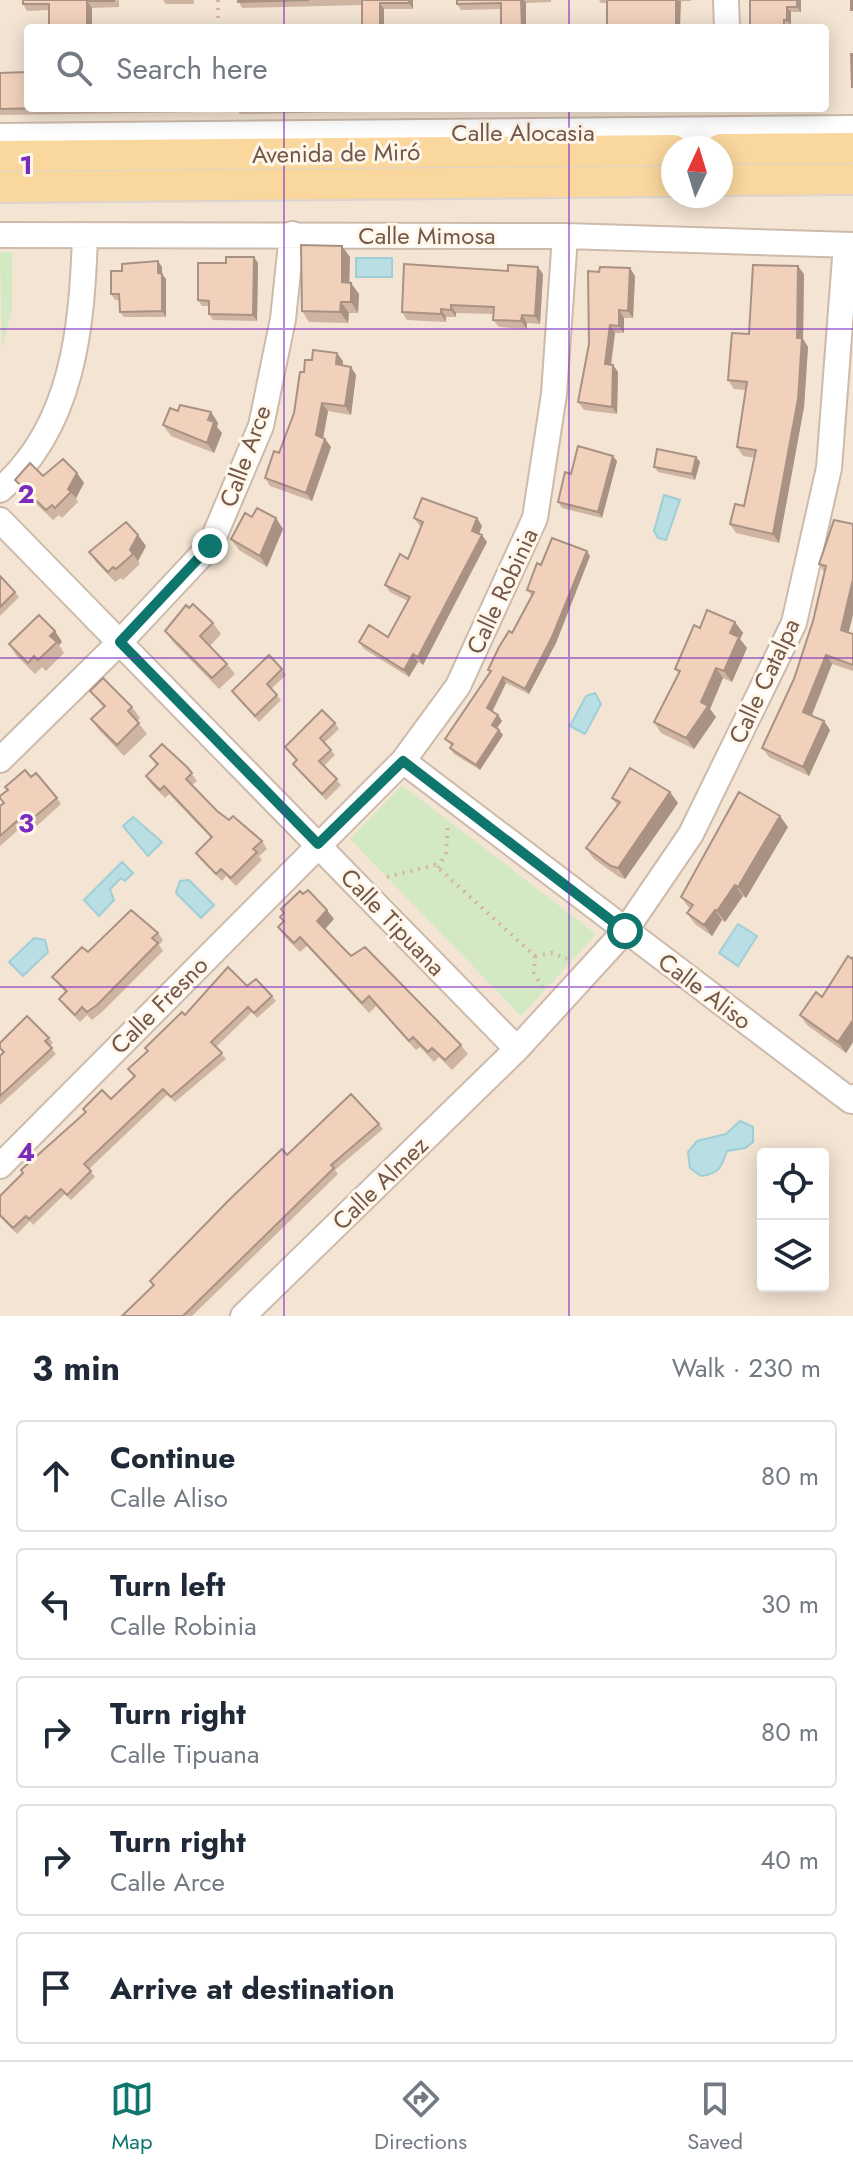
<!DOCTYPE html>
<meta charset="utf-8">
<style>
:root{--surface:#fff;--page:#f6f6f7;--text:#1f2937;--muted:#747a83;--line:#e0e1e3;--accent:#0f766e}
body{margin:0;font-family:Jost,sans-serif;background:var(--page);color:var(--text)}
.controls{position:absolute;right:24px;bottom:24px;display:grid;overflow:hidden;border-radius:8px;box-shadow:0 4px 20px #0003}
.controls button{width:72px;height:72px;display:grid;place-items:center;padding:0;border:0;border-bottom:2px solid var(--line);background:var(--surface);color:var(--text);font:40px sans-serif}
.compass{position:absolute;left:661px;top:136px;width:72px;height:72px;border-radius:50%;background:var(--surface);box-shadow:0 4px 20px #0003;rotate:4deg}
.stop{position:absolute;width:24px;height:24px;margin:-18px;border:6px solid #0f766e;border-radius:50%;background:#fff}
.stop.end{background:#0f766e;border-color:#fff;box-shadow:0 2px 8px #0008}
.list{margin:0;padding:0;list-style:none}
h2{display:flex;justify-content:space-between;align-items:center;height:104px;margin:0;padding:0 32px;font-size:34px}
h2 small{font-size:26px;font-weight:400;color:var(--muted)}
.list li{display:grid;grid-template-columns:52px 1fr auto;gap:24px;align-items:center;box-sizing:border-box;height:112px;margin:0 16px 16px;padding:0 16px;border:2px solid var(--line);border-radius:8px}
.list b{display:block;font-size:30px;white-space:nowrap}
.list p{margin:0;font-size:26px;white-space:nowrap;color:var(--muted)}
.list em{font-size:26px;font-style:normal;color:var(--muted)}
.icon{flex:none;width:44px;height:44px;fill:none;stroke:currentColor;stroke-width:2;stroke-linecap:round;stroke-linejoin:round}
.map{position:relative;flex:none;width:853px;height:1316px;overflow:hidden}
.search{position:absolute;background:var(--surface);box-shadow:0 4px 20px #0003;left:24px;right:24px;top:24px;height:88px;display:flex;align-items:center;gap:20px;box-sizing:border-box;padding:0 28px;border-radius:8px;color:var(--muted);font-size:30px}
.sheet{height:744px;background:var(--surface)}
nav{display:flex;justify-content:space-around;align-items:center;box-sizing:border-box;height:112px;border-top:2px solid var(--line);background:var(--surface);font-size:22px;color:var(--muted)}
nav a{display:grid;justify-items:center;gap:4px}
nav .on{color:var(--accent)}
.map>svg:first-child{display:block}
</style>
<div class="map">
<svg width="853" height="1316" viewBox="0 0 853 1316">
<rect width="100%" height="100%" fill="#fcf3e4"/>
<path fill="#f3e4d3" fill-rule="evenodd" d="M0,0H853V1316H0ZM28,28H825V108H28ZM673,148H721V196H673ZM763,1154H823V1286H763Z"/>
<path fill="#d2e9c3" d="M0,252H12V308L2,350Z
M402,785L596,934L521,1016L350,839Z"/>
<path fill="#b9dfe5" stroke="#9fced7" stroke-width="2" d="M356,258H392V277H356Z
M664,495L680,500L666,540L658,538L654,531Z
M595,693L601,704L585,734L570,726L586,696Z
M133,817L162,842L148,856L123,826Z
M122,862L133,873L125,881L121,878L110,889L114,900L99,916L84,900Z
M189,880L214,905L201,918L176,893L180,881Z
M738,924L757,936L738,966L719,953Z
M34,938L45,940L48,952L23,976L9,962Z
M740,1121L753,1127V1142L745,1148L727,1151C722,1167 718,1174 701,1176L690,1168L688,1152L697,1141L726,1134Z"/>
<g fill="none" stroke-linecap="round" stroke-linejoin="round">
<g stroke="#cdbaab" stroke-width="28">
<path id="minor" d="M726,0L727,28
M0,136L853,128
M0,235L565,236L853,245
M0,490C74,426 82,326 85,235
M0,520L517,1049
M0,760L120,642L210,546L261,426L283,319L292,234
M403,761L851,1101L853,1097
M0,1166L403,761L458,686L535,518L554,394L565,236
M243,1316L517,1049L625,931L691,834L794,623L829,468L846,245"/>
</g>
<g stroke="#dbd4d0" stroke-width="34">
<path id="major" d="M721,149L853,148
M0,156L673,150
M721,180L853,179
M0,187L673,181"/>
</g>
<path stroke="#d6b49f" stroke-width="4" stroke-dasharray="2 6" stroke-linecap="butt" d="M218,0V28
M438,868L446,853L448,824
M387,877L435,865L535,956
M535,956L552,953L567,959
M535,956L534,973L542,987"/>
<use href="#minor" stroke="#fff" stroke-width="24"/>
<use href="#major" stroke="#fad79d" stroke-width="30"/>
</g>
<path fill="#cfb4a2" d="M119,0V7L92,8V28H49V10L27,11L23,4Z
M163,0H194V4H166Z
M238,0H413V9H384L362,5L242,8Z
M457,0H551V2L526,3V28H501V9L461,10L457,4Z
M599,0H691V1L601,3Z
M750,0H801V12H791V25H788Z
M26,72L28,108H201V112L0,115V73Z
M236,108H707V111L470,110L240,114Z
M350,257L349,283L359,294L358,313H349L348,323L309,322L302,311Z
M258,263L257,321L213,320L209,314V306H202L198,300Z
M162,267V274L166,279V317H124L120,312L119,300H115L111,294L122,271Z
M599,272L635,276L633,318H624V333H615L611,365H613L618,372L617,414L584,410L578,402L589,344Z
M543,274L540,324L527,323V329L499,327L493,320L494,314L456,313V317H446V322L407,320L402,312Z
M804,274L803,339L808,347L804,407L779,543L736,533L730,524L744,506L755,458L743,456L737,447L746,390L734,389L728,380L749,334Z
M343,361V365L351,367L356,375L351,415L328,411L323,438L325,439L331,447L312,501L270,486L265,478L279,453L294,413L304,372Z
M178,411L211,412L218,423L217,427L222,433L214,453L171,436L163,425Z
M696,457L700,462L695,480L658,472L654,467Z
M617,461L602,518L562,508L558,502L571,474Z
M77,473L84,483L76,498L78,502L62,518L59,515L53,520L22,490L15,480Z
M252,517L283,529L267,567L239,550L231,539Z
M414,518H477L482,526L479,534L487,542L423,665L418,662L409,677L364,649L359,642L388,637L408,601L390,592L385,585L408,559L421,526L419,525Z
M834,520L849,633L853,634V671L832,664L812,716L824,721L830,730L809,776L769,757L762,748L794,679L813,621L824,572L819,564Z
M146,546L138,561L140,564L123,580L121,578L115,582L97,563L89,552Z
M590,556L556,643L529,694L506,683L492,712L498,715L502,721L497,728L503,735L480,770L454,754L450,748L452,746L445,739L490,673L488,670L512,633L532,596L527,590L541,565Z
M0,576L19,597L0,616Z
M189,608L213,623L221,634L210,646L227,664L235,674L219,689L173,642L165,631Z
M735,622L743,633L740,639L747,648L732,682L723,678L710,709L716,717L694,749L661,733L654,722L679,674L675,669L700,628Z
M55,631L62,642L59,645L64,653L46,671L42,667L35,674L16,655L9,644Z
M282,669L286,675L271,689L281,700L259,722L232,691Z
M90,691L132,707L140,718L137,721L147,734L124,756L99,730L91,719L103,707Z
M335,723L339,729L324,743L335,755L324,766L341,785L326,800L297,769L293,764L297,760L285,747Z
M150,756L187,767L197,781L192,785L217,811L262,841L267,849L259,856L262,860L236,886L226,876L222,881L201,860L196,853L211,838L169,794L165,798L151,784L146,776L156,765Z
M31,777L57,798L61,804L30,832L24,825L0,846V806L4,803L0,798Z
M612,798L678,803L625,879L619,877L594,859L586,848L617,805Z
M788,827L746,898L743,896L725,922L722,920L712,936L695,924L687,913L690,909L681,897Z
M280,917L334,919L325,929L351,956L461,1045L468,1054L452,1070L439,1057L434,1062L420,1047L416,1050L376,1006L369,1013L307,946L300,952L285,937L278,927L283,922Z
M158,933L163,940L159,945L163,951L102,1012L92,1020L87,1015L80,1022L64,1006L59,999L65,992L52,977L88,952Z
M853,957V1042L846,1053L807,1025L800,1015L822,997Z
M247,986L272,996L276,1001L257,1018L252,1012L216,1047L226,1059L175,1102L167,1095L89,1169L95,1177L71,1200L65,1194L33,1225L30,1221L17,1234L0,1217V1196L85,1112L83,1109L111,1099L134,1077L128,1069L147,1051L145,1048L185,1015Z
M49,1038L53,1043L49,1046L56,1054L0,1105V1056L3,1053L0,1049V1043Z
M379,1124L383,1129L335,1170L338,1174L192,1316H122L153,1286L150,1281L287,1155Z"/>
<path fill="#a99284" d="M409,0H413V9L409,3Z
M521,0H524L526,3V28H522Z
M676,0L681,1L680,28H676Z
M797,0H801V12L797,7Z
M87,1L92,8V28H87Z
M380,3L384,9V28H380Z
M787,7L791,12V25L787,20Z
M342,246L350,257L349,293L342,282Z
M254,257L258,263L257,321L253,315Z
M158,261L162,267V279L158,273Z
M798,266L804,274L803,339L808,347L804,407L779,543L773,534L797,338Z
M538,267L543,274L540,324L535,316Z
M630,268L635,276L633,318L628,311Z
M162,274L166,279V317L162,311Z
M351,283L359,294L358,313L351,302Z
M341,302L349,313L348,323L340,312Z
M451,305L456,313V317L451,310Z
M441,309L446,317V322L441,314Z
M619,310L624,318V333L619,326Z
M522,315L527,323V329L521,321Z
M610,325L615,333L610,371L605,364Z
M337,353L343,361L342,372L336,364Z
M613,365L618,372L617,414L612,407Z
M351,367L356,375L351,415L345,406Z
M322,403L328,411L322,444L316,435Z
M211,412L218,423L217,427L222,433L214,453L207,443L208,420Z
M325,439L331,447L312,501L306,493Z
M613,456L617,461L602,518L598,512Z
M696,457L700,462L695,480L692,474Z
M77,473L84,483L76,498L68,489Z
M276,518L283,529L267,567L260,556Z
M477,518L482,526L477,538L472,531Z
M138,535L146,546L138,561L130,550Z
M482,535L487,542L423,665L418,657Z
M587,551L590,556L556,643L529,694L525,689Z
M853,579V615L847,639L841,630Z
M735,622L743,633L740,639L747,648L732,682L724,671L730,633Z
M55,631L62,642L59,645L50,636Z
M413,654L418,662L409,677L404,670Z
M826,655L832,664L809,721L803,712Z
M716,668L723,678L710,709L716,717L694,749L686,738Z
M503,677L506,683L491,714L487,708Z
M498,715L502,721L495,731L492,725Z
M824,721L830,730L809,776L803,767Z
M499,730L503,735L480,770L476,765Z
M670,792L678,803L625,879L618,868Z
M780,816L788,827L746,898L738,887Z
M735,885L743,896L725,922L717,911Z
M327,910L334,919L324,930L317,921Z
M715,910L722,920L712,936L704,925Z
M853,1020V1042L846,1053L838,1042Z"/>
<path fill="#f1d1bc" stroke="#a99284" stroke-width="2" d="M23,0H114V1H87V28H49V4H23Z
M238,0H309L238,2Z
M362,0H409V3H380V28H362Z
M457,0H521L522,28H501V3L457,4Z
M607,0H676V28H607Z
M750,0H797V7H787V20H784V28H750Z
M851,0H853V10H851Z
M851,54H853V87H852Z
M26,59H28V108H42L0,109V73L26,72Z
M301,245L342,246V282L351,283V302H341L340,312L302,311Z
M226,257H254L253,315L209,314V301L198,300V263H226Z
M158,261V273L162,274V311L120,312L119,294H111V271H122V264Z
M404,264L508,271V265L538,267L535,316L522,315L521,321L493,320L494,307L451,305V310L441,309V314L402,312Z
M753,265L798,266L797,338H802L798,399L773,534L730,524L735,504L744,506L756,450L737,447L747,382L728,380L732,333L749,334Z
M600,267L630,268L628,311L619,310V326L610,325L605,364L613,365L612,407L578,402L589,344L588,271L599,272Z
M313,350L337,353L336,364L351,367L345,406L322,403L316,435L325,439L306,493L265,478L274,451L279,453L294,413L300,372H304L305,360H312Z
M180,405L211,412L208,420L214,422L207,443L163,425L170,408L178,411Z
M578,446L613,456L598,512L558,502L565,472L571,474Z
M657,449L696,457L692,474L654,467Z
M63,459L77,473L68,489L71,492L55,508L52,505L46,510L15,480L30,463L43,476Z
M422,498L477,518L472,531L482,535L418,657L413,654L404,670L359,642L369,625L388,637L410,597L385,585L400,554L408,559L423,522L414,518Z
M257,508L276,518L260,556L231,539L245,513L252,517Z
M834,520L853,524V579L841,630L853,634V665L826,655L803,712L824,721L803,767L762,748L794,679L813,621L826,566L819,564Z
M126,522L138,535L130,550L133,554L116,569L113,567L108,572L89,552Z
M552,538L587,551L552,637L525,689L503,677L487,708L498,715L492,725L499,730L476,765L450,748L453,744L445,739L491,671L488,670L499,647L509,631L512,633L534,592L527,590L537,563L541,565Z
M0,576L15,592L0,607Z
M193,604L213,623L200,636L227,664L212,678L165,631L186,605L189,608Z
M707,610L735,622L730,633L739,637L724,671L716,668L701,702L708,706L686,738L654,722L680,671L675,669L694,625L700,628Z
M39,615L55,631L50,636L57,642L38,660L34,656L28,663L9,644Z
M269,655L282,669L267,684L277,695L255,716L232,691Z
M103,678L132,707L128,711L139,723L117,745L91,719L105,706L90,691Z
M322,710L335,723L320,738L331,750L319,761L337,779L322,794L293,764L297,760L285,747Z
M162,744L187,767L192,773L186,779L217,811L229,820L233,816L262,841L253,849L257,852L231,878L221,869L216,874L196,853L212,837L164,786L160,790L146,776L158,764L150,756Z
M630,768L670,792L618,868L611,866L586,848L620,802L612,798Z
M25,770L31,777L36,773L57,798L25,825L19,819L0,836V806L4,803L0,798V796L8,790L5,787Z
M739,792L780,816L738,887L735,885L717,911L715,910L704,925L687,913L693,905L681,897Z
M308,890L327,910L317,921L351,956L365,947L461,1045L445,1060L432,1048L428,1052L413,1037L409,1041L369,996L362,1003L300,937L294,943L278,927L284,921L280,917L284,913L281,909L300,891L303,894Z
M131,910L158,933L152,938L158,943L97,1005L87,1012L82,1007L75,1015L59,999L67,991L52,977L82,947L88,952Z
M848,956L852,959L853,957V1020L838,1042L800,1015L816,992L822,997Z
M228,967L247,986L256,979L272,996L254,1013L248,1007L211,1042L222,1053L171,1097L163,1089L84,1164L91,1171L67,1195L61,1189L29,1219L26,1216L13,1228L0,1215V1196L23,1173L21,1170L86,1112L83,1109L102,1090L111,1099L135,1076L128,1069L148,1051L145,1048L182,1012L185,1015Z
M27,1016L49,1038L45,1041L52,1048L0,1096V1056L4,1052L0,1048V1043Z
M351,1094L379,1124L331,1165L334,1168L183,1316H122L154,1285L150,1281L229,1200L282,1149L287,1155Z"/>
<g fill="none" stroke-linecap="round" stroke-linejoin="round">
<path stroke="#0f766e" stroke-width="10" d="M210,546L120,642L318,844L403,761L625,931"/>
</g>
<path fill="none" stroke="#7b2cbf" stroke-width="2" stroke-opacity="0.55" d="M284,0V28M569,0V28M284,108V1316M569,108V1316M0,329H853M0,658H853M0,987H853"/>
<g text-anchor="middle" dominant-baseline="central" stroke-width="6" stroke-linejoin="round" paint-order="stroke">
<g font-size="24" fill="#74594a" stroke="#fff7ea">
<text x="523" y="132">Calle Alocasia</text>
<text transform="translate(336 153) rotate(-1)">Avenida de Miró</text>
<text x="427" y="235">Calle Mimosa</text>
<text transform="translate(245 456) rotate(-70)">Calle Arce</text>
<text transform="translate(502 591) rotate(-65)">Calle Robinia</text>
<text transform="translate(764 681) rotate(-65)">Calle Catalpa</text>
<text transform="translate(393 922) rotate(46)">Calle Tipuana</text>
<text transform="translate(705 991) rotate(37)">Calle Aliso</text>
<text transform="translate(159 1005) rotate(-45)">Calle Fresno</text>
<text transform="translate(380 1183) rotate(-44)">Calle Almez</text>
</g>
</g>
<g font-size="26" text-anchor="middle" font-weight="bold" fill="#7b2cbf" stroke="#fff7ea" stroke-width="6" stroke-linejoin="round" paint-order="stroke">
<text x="26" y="174">1</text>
<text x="26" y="503">2</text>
<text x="26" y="832">3</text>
<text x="26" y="1161">4</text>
</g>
</svg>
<div class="controls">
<button><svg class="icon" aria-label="locate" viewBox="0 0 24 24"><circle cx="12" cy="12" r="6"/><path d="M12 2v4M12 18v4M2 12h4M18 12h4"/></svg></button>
<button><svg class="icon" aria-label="layers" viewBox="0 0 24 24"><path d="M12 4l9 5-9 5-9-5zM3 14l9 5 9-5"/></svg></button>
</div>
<svg class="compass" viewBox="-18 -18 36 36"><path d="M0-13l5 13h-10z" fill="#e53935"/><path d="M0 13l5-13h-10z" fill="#747a83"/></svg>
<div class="stop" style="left:625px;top:931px"></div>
<div class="stop end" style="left:210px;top:546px"></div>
<div class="search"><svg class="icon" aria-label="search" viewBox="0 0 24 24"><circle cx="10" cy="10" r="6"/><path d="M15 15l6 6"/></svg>Search here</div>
</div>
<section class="sheet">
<h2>3 min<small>Walk · 230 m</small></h2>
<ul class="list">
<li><svg class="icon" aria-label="ahead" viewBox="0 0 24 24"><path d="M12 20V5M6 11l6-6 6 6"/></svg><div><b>Continue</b><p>Calle Aliso</p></div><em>80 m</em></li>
<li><svg class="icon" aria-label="left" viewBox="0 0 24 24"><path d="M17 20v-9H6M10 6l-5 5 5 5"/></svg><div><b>Turn left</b><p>Calle Robinia</p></div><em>30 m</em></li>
<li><svg class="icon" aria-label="right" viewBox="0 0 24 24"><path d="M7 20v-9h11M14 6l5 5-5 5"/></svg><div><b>Turn right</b><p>Calle Tipuana</p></div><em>80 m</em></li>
<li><svg class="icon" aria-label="right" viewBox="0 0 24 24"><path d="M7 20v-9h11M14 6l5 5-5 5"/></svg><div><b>Turn right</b><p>Calle Arce</p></div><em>40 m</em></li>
<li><svg class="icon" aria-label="arrive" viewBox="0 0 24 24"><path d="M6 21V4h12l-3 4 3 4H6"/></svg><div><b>Arrive at destination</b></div></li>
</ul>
</section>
<nav>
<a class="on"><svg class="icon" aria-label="map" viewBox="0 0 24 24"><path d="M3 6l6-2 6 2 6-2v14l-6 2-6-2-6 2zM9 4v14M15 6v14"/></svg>Map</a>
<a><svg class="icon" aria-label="directions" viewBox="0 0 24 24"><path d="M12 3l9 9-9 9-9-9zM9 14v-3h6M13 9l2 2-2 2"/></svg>Directions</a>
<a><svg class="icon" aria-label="saved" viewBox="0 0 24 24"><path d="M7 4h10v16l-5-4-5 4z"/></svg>Saved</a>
</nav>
